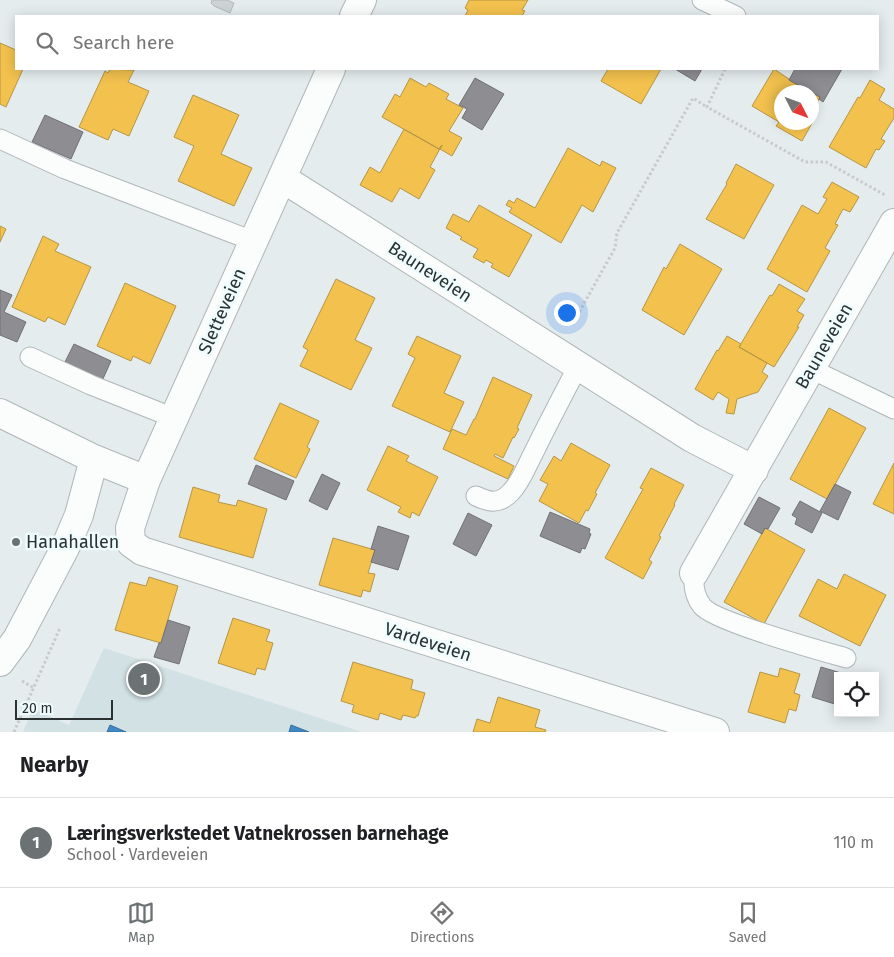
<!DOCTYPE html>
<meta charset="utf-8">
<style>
:root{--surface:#fff;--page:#f6f6f6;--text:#202124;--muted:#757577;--line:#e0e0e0;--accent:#6c7273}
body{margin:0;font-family:"Fira Sans",sans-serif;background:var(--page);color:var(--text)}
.controls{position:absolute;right:15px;bottom:15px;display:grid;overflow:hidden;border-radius:0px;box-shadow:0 2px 12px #0003}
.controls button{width:45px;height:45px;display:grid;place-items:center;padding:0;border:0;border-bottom:1px solid var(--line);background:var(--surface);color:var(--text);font:25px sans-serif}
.compass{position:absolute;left:774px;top:85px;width:45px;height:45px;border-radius:50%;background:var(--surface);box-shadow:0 2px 12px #0003;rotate:132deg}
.scale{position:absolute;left:15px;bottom:12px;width:98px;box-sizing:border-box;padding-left:5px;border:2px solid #2b3031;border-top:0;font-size:14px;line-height:18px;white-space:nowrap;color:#2b3031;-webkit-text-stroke:4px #eefcfe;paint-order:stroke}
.you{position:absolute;left:566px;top:312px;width:18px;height:18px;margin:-12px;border:4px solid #fff;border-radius:50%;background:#1a73e8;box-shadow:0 0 0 8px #1a73e833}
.badge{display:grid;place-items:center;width:32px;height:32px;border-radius:50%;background:var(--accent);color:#fff;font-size:16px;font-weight:700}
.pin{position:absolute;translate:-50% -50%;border:2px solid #fff;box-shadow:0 1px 5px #0006}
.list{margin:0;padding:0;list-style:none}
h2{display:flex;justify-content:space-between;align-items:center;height:65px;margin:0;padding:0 20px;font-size:21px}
h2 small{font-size:16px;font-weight:400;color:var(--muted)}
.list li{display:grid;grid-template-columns:32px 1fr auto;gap:15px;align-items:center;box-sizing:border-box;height:90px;padding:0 20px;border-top:1px solid var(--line)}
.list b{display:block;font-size:19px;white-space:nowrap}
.list p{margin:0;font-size:16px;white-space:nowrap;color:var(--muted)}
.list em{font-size:16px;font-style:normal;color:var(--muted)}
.icon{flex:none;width:28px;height:28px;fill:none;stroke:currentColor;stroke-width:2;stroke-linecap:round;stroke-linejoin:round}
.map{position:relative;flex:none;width:894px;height:732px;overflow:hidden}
.search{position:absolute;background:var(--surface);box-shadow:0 2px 12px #0003;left:15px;right:15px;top:15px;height:55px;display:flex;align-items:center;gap:12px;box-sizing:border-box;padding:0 18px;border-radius:0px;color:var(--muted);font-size:19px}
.sheet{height:155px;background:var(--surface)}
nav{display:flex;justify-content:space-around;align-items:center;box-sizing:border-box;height:70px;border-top:1px solid var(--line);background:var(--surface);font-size:14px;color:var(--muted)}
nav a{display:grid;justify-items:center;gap:2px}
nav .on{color:var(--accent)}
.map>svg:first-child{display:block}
</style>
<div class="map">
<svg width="894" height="732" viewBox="0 0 894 732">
<rect width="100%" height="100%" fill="#e4ecee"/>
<path fill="#d1e1e4" d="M104,648L362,732H23L33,709L69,725Z"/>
<path fill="#f2c14e" stroke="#b69645" d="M469,0H528L522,10L525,11L522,16H465L468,10L465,8Z
M0,43L16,50V69H23L6,107L0,104Z
M110,69L134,70L128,82L149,91L129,136L113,129L108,140L79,127L105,71L108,73Z
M608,69H661L641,104L601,81Z
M774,69L789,79V80L820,97L812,113V92H782V122H812V113L816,116L802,141L776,126L779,122L752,106Z
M410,78L426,87L429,83L449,94L446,99L463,108L449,131L462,138L452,156L440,149L442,145L439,149L382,117L395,94L400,97Z
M870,80L885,89L879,100L894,109V118L881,139L885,141L879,150L876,149L866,168L829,147L858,97L860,98Z
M193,95L239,115L221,154L252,168L234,206L178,181L194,146L174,137Z
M404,129L439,149L442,145L430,167L435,170L419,199L400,188L392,202L360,185L370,167L380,173Z
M568,148L600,166L602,161L616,168L593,212L582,205L561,243L509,212L512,208L506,205L509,200L514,203L517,198L535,208Z
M736,164L774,185L744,239L706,219L727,184L726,183Z
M832,182L859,197L850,212L843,209L835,224L838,225L825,248L830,251L807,292L767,269L802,205L818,214L827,199L823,197Z
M479,205L532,235L509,277L491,267L493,264L486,260L484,263L473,257L478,249L460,239L462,237L446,228L453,214L469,222Z
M0,226L6,229L0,242Z
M43,236L59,244L55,251L91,267L65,325L48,317L45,322L12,307Z
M680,244L722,269L684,335L642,310L664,267L666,269Z
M336,279L375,298L355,340L372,348L351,390L300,366L308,350L303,347Z
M125,283L176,306L150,364L133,356L131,361L97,346Z
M779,284L805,299L797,311L804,315L797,327H799L774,367L739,347L770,295L772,296Z
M417,336L461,356L444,393L464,402L450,432L392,406L415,358L408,354Z
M727,336L741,344L739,347L767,363L762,372L768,376L758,392L737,399L734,414L726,413L729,399L718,392L713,400L695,389L717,350L718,351Z
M493,377L532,395L517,428L519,429L514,438L513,437L503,458L495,454L494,456L514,466L508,479L443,449L452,429L466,435L474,419H475Z
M280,403L319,421L307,447L310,449L296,478L254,459Z
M829,408L866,428L827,499L790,479Z
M571,443L610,465L595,493L597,494L588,511L586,510L579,523L539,501L548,484L540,480L554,456L561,461Z
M388,446L409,456L406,461L438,477L419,516L412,512L410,518L398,512L401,507L367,490Z
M894,463V514L873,504Z
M651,468L684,485L674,504L675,505L659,536L661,537L649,560L652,562L643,579L605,558L643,489L640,488Z
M193,487L220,495L218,502L236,506L238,500L267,509L253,558L179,537Z
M765,528L805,550L764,624L724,602Z
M333,538L375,550L368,573L375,574L370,592L363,590L361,597L319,585Z
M844,574L886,595L860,646L799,616L818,579L837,589Z
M149,577L178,586L161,643L115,630L130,582L146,586Z
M233,618L270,630L266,641L273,643L265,670L257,668L255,675L218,663Z
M353,662L413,680L411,689L425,693L418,716H416L415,718L403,715L401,720L380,713L378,720L352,712L354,705L341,701Z
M780,668L800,674L794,693L800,695L796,711L789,709L785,723L748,712L760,672L778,677Z
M498,697L540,710L535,727L546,730L545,732H473L477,719L490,723Z"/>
<path fill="#3f88c5" stroke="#396e99" d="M110,725L126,732H107Z
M291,725L309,732H289Z"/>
<path fill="#8d8d92" stroke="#707175" d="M675,69H702L695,81Z
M795,69H842L823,102L819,99L820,97L789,80Z
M475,78L504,94L482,130L462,118L467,109L459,105Z
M45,115L83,132L71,159L32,142Z
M0,290L12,295L4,312L26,322L17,342L0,335Z
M74,344L111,361L102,381L64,364Z
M256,465L294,481L286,500L248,484Z
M322,474L340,483L327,510L309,501Z
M835,484L851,492L838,520L820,511Z
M759,497L780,508L768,529L765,528L762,534L744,524Z
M800,501L822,513L812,533L795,524L797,518L792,515Z
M550,512L590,529L589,533L591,534L585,549L582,548L580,553L540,536Z
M468,513L492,525L476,556L453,544Z
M378,526L409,536L398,570L371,562L375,550L371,549Z
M168,620L190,627L179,664L154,657L159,643H161Z
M821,667L851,676H838V705L812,697Z"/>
<path fill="#cdd3d4" stroke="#b4b9ba" d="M212,0H227L234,3L230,13L214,6L211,3Z"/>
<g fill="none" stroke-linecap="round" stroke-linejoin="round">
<g stroke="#b0b6b7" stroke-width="21">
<path id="service" d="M702,0L736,16
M0,139L65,169L253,241
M30,357L91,385L174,418
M811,369L894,409
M476,496C490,503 500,504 511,492C521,482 527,465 534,452C548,423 563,395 578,366
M694,573C693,585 694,596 702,606C713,621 822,651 846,658"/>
</g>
<g stroke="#b0b6b7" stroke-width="30">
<path id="minor" d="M354,16L362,0
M331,69L146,480L130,528L131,543L142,551L715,732
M282,178L692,438L754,470
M0,413L94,459L146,480
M694,573L894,223
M0,662L17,639L65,548L79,515L94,459"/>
</g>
<path stroke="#c8cbcc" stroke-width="3" stroke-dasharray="2.5 2.5" stroke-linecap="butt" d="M725,69L707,107L805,162H826L885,195
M572,325L615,248L617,233L693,98L707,107
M22,681L34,688
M14,732L60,628"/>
<use href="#service" stroke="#fbfcfc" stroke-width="19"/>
<use href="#minor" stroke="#fbfcfc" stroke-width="28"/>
</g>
<circle fill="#6c7273" stroke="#eefcfe" stroke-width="2" cx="16" cy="542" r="5"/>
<g text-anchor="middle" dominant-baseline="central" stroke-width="5" stroke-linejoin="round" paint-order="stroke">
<g font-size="18" fill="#2b3031" stroke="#eefcfe">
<text transform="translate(430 272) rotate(33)">Bauneveien</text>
<text transform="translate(222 311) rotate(-66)">Sletteveien</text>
<text transform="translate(824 346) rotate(-60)">Bauneveien</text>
<text transform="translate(428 642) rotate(18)">Vardeveien</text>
</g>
<g font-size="18" fill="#2b3031" stroke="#eefcfe" text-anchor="start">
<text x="26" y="542">Hanahallen</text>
</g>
</g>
</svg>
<div class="controls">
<button><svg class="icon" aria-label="locate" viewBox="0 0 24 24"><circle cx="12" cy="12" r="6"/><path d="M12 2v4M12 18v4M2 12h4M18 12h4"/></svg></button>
</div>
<svg class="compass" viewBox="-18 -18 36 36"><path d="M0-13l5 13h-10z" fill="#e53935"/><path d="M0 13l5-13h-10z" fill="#757577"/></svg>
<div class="scale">20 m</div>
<div class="you"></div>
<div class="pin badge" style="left:144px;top:679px">1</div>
<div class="search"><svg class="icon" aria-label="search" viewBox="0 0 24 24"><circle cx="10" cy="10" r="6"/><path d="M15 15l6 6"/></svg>Search here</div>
</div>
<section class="sheet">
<h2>Nearby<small></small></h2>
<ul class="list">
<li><span class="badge">1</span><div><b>Læringsverkstedet Vatnekrossen barnehage</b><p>School · Vardeveien</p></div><em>110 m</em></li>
</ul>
</section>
<nav>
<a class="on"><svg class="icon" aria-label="map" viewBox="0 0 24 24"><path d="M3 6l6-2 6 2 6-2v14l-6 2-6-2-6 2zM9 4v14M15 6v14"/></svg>Map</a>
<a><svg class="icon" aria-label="directions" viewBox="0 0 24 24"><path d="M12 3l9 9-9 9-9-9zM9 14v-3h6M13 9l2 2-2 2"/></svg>Directions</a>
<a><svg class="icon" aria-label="saved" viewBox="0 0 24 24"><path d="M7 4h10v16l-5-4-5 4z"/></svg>Saved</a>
</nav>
